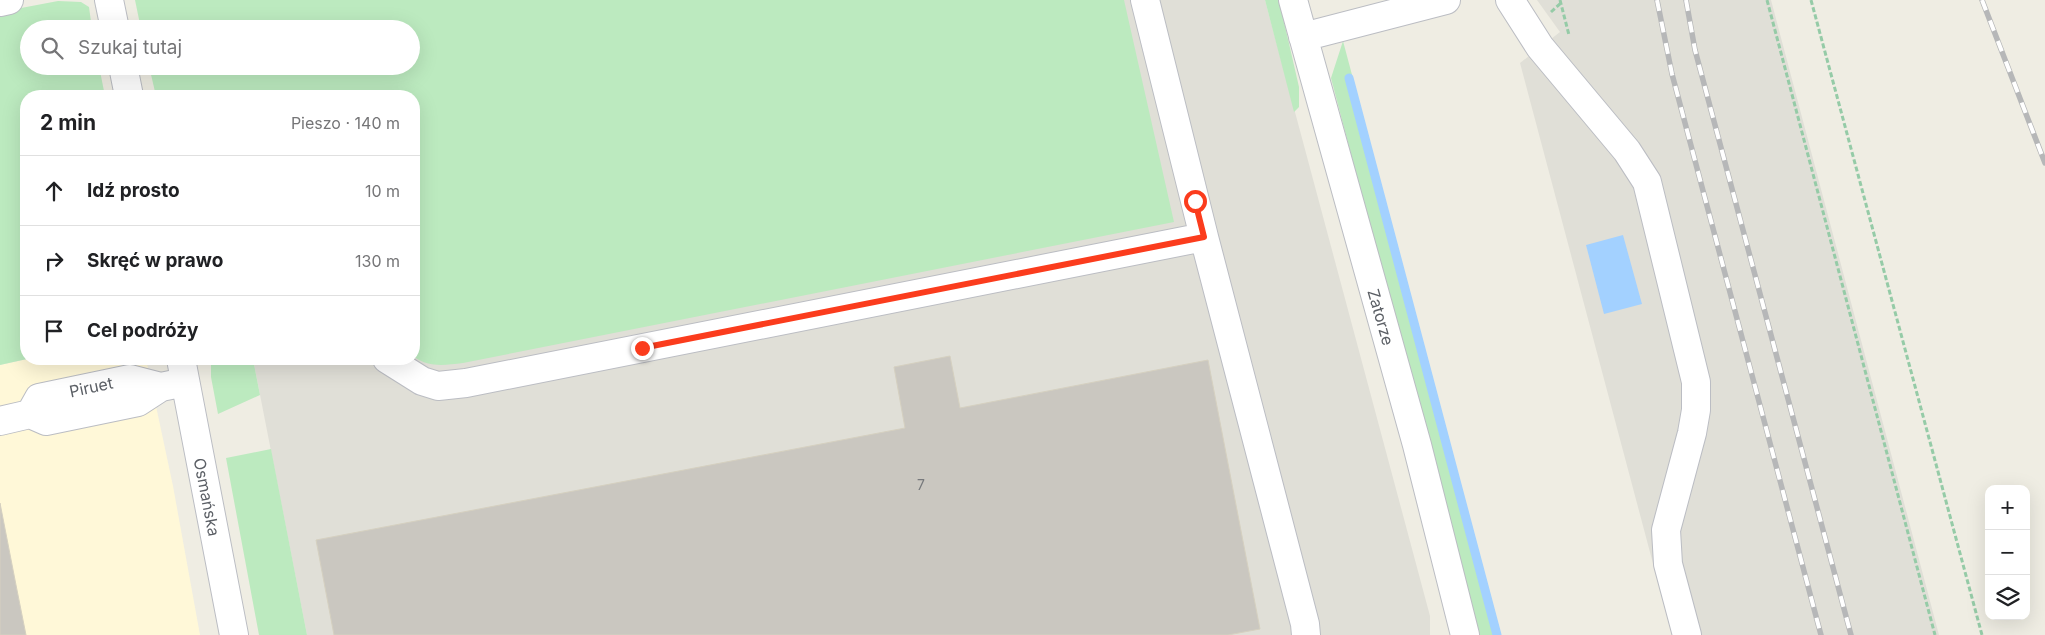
<!DOCTYPE html>
<html lang="pl">
<meta charset="utf-8">
<style>
:root{--surface:#fff;--page:#f6f6f6;--text:#202124;--muted:#757577;--line:#e0e0e0}
body{margin:0;font-family:Inter,sans-serif;background:var(--page);color:var(--text)}
.controls{position:absolute;right:15px;bottom:15px;display:grid;overflow:hidden;border-radius:10px;box-shadow:0 5px 20px #0002}
.controls button{width:45px;height:45px;display:grid;place-items:center;padding:0;border:0;border-bottom:1px solid var(--line);background:var(--surface);color:var(--text);font:25px sans-serif}
.stop{position:absolute;width:15px;height:15px;margin:-11px;border:4px solid #fb3c1d;border-radius:50%;background:#fff}
.stop.end{background:#fb3c1d;border-color:#fff;box-shadow:0 1px 5px #0008}
.list{margin:0;padding:0;list-style:none}
h2{display:flex;justify-content:space-between;align-items:center;height:65px;margin:0;padding:0 20px;font-size:21px}
h2 small{font-size:16px;font-weight:400;color:var(--muted)}
.list li{display:grid;grid-template-columns:32px 1fr auto;gap:15px;align-items:center;box-sizing:border-box;height:70px;padding:0 20px;border-top:1px solid var(--line)}
.list b{display:block;font-size:19px;white-space:nowrap}
.list em{font-size:16px;font-style:normal;color:var(--muted)}
.icon{flex:none;width:28px;height:28px;fill:none;stroke:currentColor;stroke-width:2;stroke-linecap:round;stroke-linejoin:round}
.map{position:relative;flex:none;width:2045px;height:635px;overflow:hidden}
.search{position:absolute;background:var(--surface);box-shadow:0 5px 20px #0002;left:20px;top:20px;width:400px;height:55px;display:flex;align-items:center;gap:12px;box-sizing:border-box;padding:0 18px;border-radius:28px;color:var(--muted);font-size:19px}
.panel{position:absolute;background:var(--surface);box-shadow:0 5px 20px #0002;left:20px;top:90px;width:400px;height:275px;border-radius:20px}
.map>svg:first-child{display:block}
</style>
<div class="map">
<svg width="2045" height="635" viewBox="0 0 2045 635">
<rect width="100%" height="100%" fill="#efede3"/>
<path fill="#fff8d8" d="M27,359H146L173,486L200,635H0V365Z"/>
<path fill="#e0dfd7" d="M182,0H1265L1430,616V635H307L253,359H414V96L411,29Z
M1537,0H1771L1939,635H1672L1520,63L1560,32Z"/>
<path fill="#bceabf" d="M135,0H1124L1174,222L463,363C445,365 430,368 414,357V96H156L149,66H411V29H141Z
M1265,0H1279L1299,87V107L1294,112Z
M58,1L81,2L89,7L92,29H29V66H99L105,96H26L27,359L0,365V12Z
M1343,41L1501,635H1477L1331,78Z
M211,359H253L260,395L218,414L211,377Z
M271,449L307,635H259L226,458Z"/>
<path fill="#a3d1ff" d="M1623,235L1642,304L1604,314L1586,245Z"/>
<g fill="none" stroke-linecap="round" stroke-linejoin="round">
<path stroke="#a3d1ff" stroke-width="9" d="M1349,78L1497,635"/>
</g>
<path fill="#cac7c0" stroke="#d5d0c0" d="M950,356L960,408L1208,360L1260,629L1228,635H334L316,540L905,428L894,367Z
M0,503L16,585L26,635H0Z"/>
<g fill="none" stroke-linecap="round" stroke-linejoin="round">
<g stroke="#bbbdc3" stroke-width="30">
<path id="minor" d="M109,0L115,29
M1145,0L1204,237
M1293,0L1417,445L1465,635
M1510,0L1540,47L1627,151L1647,182L1696,382V410L1692,433L1666,530L1668,564L1687,635
M0,2L9,0
M1303,37L1446,0
M123,66L129,96
M181,359L234,635
M387,359L422,381L438,386L466,383L1204,237L1305,624L1306,635
M30,414L39,398L130,379L161,387
M0,421L30,414L46,421L138,402L161,387L185,382"/>
</g>
<path stroke="#95cba7" stroke-width="3" stroke-dasharray="5 2.5" stroke-linecap="butt" d="M1560,0L1569,35
M1767,0L1935,635
M1811,0L1982,635
M1551,12L1561,3"/>
<use href="#minor" stroke="#fff" stroke-width="28"/>
<g stroke="#b6b7b8" stroke-width="5.5">
<path id="rail" d="M1657,0L1672,74L1821,635
M1686,0L1695,50L1851,635
M1982,0L2045,163"/>
</g>
<use href="#rail" stroke="#fff" stroke-width="4" stroke-dasharray="11" stroke-linecap="butt"/>
</g>
<g fill="none" stroke-linecap="round" stroke-linejoin="round">
<path stroke="#fb3c1d" stroke-width="6" d="M642,348L1204,237L1195,201"/>
</g>
<g text-anchor="middle" dominant-baseline="central" stroke-width="5" stroke-linejoin="round" paint-order="stroke">
<g font-size="14" fill="#77797c">
<text x="921" y="484">7</text>
</g>
<g font-size="16" fill="#5b5f65" stroke="#fff">
<text transform="translate(1381 317) rotate(74)">Zatorze</text>
<text transform="translate(91 387) rotate(-12)">Piruet</text>
<text transform="translate(207 497) rotate(79)">Osmańska</text>
</g>
</g>
</svg>
<div class="controls">
<button>+</button>
<button>−</button>
<button><svg class="icon" aria-label="layers" viewBox="0 0 24 24"><path d="M12 4l9 5-9 5-9-5zM3 14l9 5 9-5"/></svg></button>
</div>
<div class="stop" style="left:1195px;top:201px"></div>
<div class="stop end" style="left:642px;top:348px"></div>
<div class="search"><svg class="icon" aria-label="search" viewBox="0 0 24 24"><circle cx="10" cy="10" r="6"/><path d="M15 15l6 6"/></svg>Szukaj tutaj</div>
<section class="panel">
<h2>2 min<small>Pieszo · 140 m</small></h2>
<ul class="list">
<li><svg class="icon" aria-label="ahead" viewBox="0 0 24 24"><path d="M12 20V5M6 11l6-6 6 6"/></svg><div><b>Idź prosto</b></div><em>10 m</em></li>
<li><svg class="icon" aria-label="right" viewBox="0 0 24 24"><path d="M7 20v-9h11M14 6l5 5-5 5"/></svg><div><b>Skręć w prawo</b></div><em>130 m</em></li>
<li><svg class="icon" aria-label="arrive" viewBox="0 0 24 24"><path d="M6 21V4h12l-3 4 3 4H6"/></svg><div><b>Cel podróży</b></div></li>
</ul>
</section>
</div>
